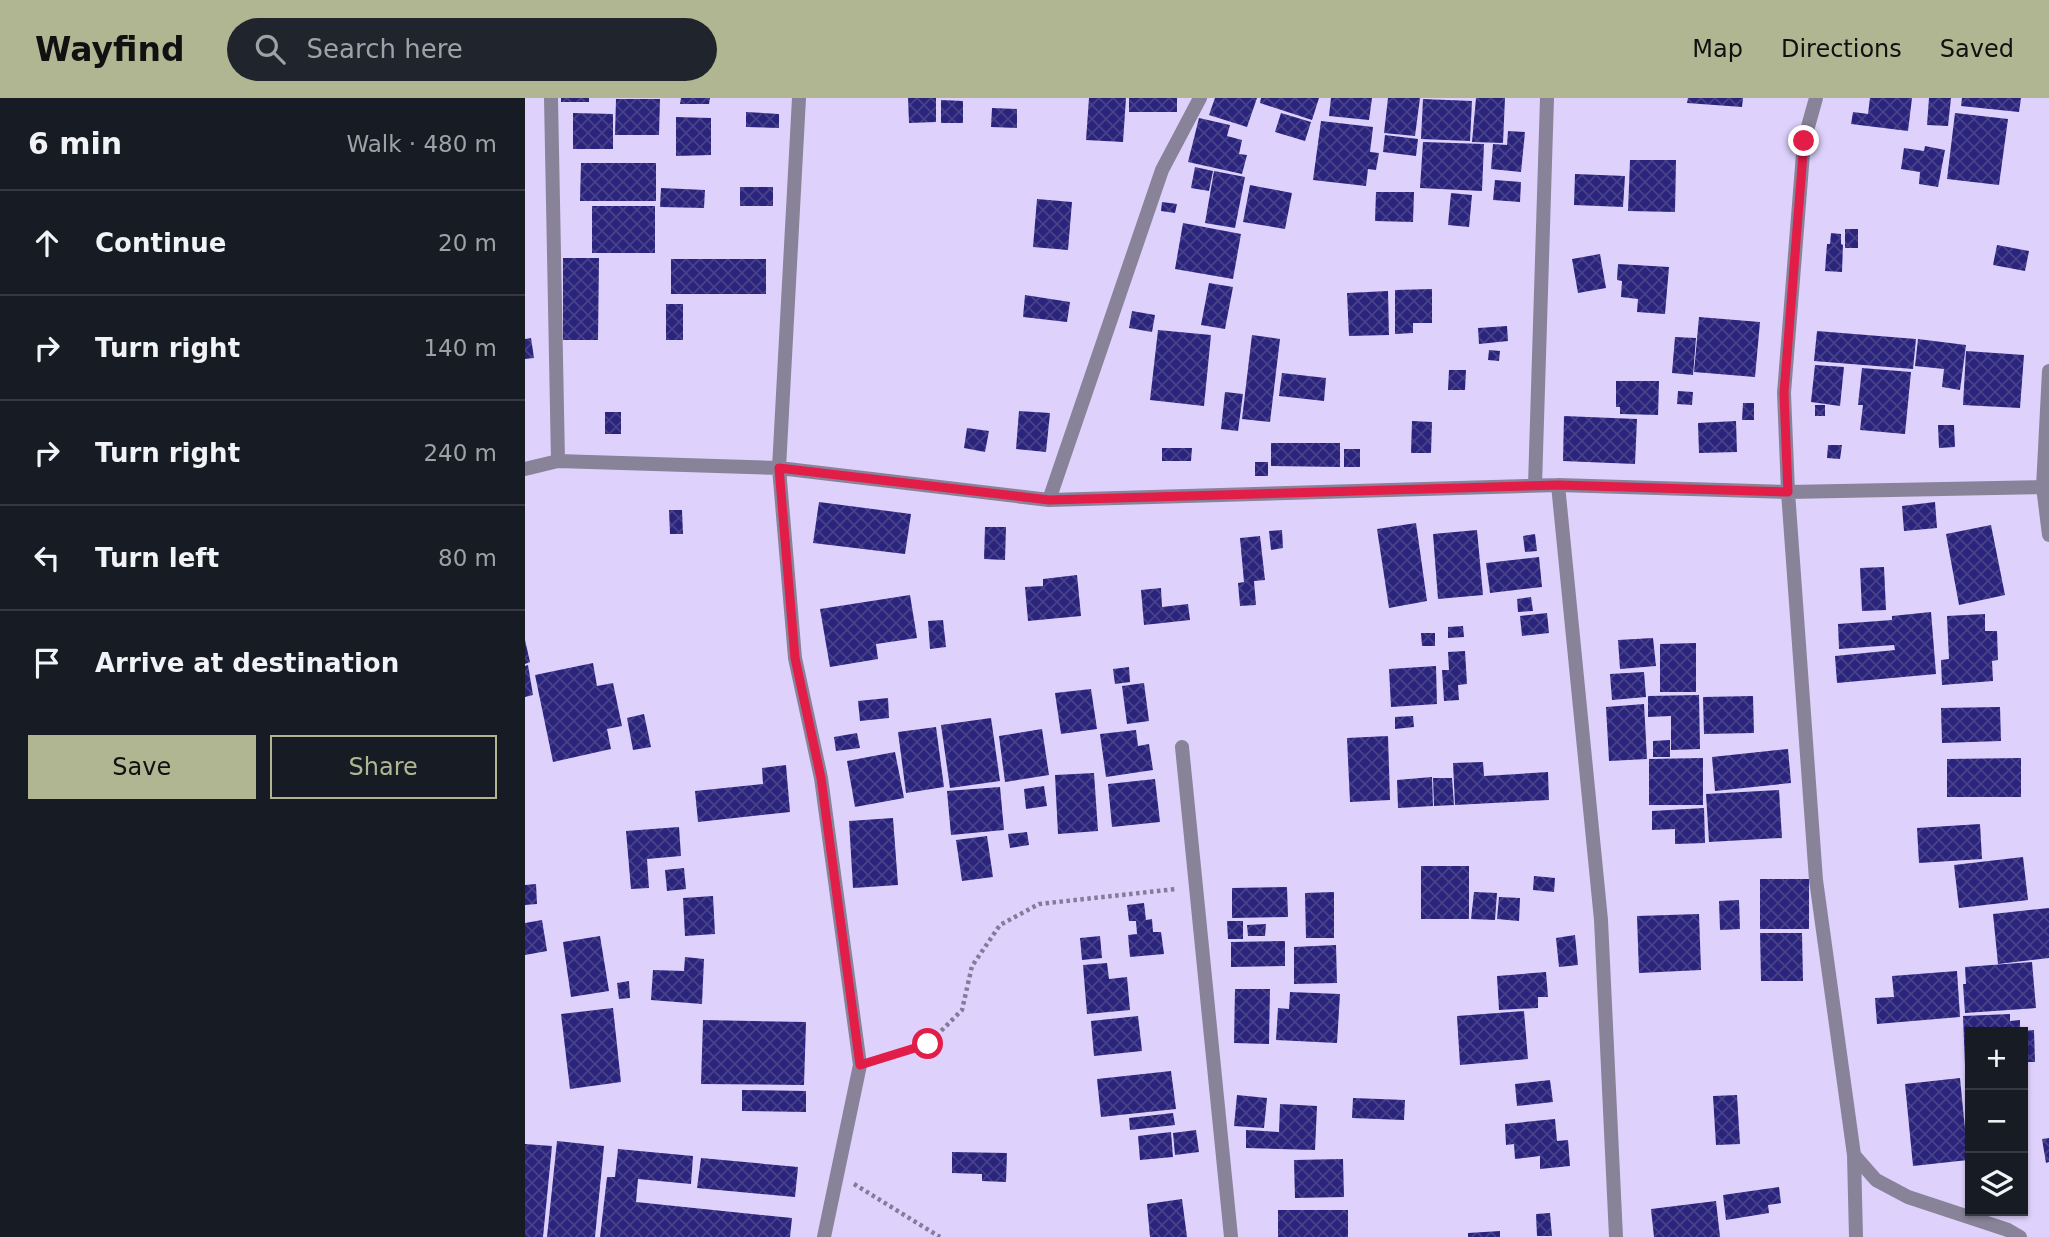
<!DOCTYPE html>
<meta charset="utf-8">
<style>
:root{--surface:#171b24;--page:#20242c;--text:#f1f3f6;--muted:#9ea1a6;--line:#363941;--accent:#afb691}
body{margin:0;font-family:"DejaVu Sans",sans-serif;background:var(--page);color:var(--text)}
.controls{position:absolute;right:21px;bottom:21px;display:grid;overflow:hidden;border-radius:0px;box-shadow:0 2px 5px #0004}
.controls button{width:63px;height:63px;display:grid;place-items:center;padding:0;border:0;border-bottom:2px solid var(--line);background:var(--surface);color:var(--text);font:35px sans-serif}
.stop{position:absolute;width:21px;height:21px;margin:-16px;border:5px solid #e11d48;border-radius:50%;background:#fff}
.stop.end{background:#e11d48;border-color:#fff;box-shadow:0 2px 7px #0008}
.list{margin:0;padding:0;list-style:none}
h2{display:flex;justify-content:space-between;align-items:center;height:91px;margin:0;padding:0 28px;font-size:30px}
h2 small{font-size:23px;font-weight:400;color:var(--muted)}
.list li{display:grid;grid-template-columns:46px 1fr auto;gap:21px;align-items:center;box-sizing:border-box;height:105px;padding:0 28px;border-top:2px solid var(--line)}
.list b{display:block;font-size:26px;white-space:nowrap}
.list em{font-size:23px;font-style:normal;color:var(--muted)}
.actions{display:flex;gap:14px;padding:21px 28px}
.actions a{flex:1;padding:16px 0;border:2px solid var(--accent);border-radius:0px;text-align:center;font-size:24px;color:var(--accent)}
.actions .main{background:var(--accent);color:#111}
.icon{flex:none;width:38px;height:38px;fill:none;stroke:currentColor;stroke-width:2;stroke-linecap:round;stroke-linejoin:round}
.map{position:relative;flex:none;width:1524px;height:1139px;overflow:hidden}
header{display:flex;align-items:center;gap:42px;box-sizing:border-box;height:98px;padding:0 35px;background:var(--accent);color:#111}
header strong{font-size:33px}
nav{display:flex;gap:38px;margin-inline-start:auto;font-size:24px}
.search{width:490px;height:63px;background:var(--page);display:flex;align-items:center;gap:18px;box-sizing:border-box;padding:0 24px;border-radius:38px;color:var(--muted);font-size:26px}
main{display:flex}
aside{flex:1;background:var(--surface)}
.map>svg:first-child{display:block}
</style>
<header>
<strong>Wayfind</strong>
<div class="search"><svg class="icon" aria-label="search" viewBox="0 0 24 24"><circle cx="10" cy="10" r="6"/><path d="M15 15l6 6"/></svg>Search here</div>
<nav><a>Map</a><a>Directions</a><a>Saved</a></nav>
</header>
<main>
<aside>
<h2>6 min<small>Walk · 480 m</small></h2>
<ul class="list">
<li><svg class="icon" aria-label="ahead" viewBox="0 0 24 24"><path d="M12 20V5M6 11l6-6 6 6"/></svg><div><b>Continue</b></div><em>20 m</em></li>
<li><svg class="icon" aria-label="right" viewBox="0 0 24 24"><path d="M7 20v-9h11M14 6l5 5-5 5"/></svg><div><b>Turn right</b></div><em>140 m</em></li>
<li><svg class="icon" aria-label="right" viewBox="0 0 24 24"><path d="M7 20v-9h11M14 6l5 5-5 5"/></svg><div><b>Turn right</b></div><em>240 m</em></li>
<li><svg class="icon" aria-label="left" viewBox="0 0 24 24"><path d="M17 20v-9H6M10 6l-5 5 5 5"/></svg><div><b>Turn left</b></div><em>80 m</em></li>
<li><svg class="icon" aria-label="arrive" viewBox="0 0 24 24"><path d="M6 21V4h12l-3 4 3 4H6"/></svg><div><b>Arrive at destination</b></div></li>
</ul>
<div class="actions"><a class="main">Save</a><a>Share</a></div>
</aside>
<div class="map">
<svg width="1524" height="1139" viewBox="0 0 1524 1139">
<defs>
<pattern id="building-cross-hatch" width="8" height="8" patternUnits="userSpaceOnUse" patternTransform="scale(1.75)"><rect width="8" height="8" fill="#2a247c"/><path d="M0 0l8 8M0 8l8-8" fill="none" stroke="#48428a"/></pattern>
</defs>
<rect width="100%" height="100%" fill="#ded2fd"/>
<path fill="url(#building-cross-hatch)" d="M36,0H64V4H36Z
M156,0H185L184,6H155Z
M383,0H411V24L384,25Z
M564,0H601L598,44L561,42Z
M604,0H652V14H604Z
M690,0H732L722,29L684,17Z
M736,0H794L787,22L735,5Z
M806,0H847L844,22L804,18Z
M863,0H895L890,38L859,35Z
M951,0H980L978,45L947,44Z
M1163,0H1218L1217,9L1162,5Z
M1345,0H1387L1383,33L1326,26L1328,14L1343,16Z
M1404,0H1426L1423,28L1402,27Z
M1437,0H1496L1494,14L1436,8Z
M91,1H135L134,37H90Z
M898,1L947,3L945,43L896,41Z
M416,2L438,3V25H416Z
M467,10L492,11V30L466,29Z
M221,14L254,16V30L221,29Z
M48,15L88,16V51H48Z
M756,15L786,24L780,43L750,34Z
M1430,15L1483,21L1474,87L1422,81Z
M151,19L186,20V57L151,58Z
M674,20L705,27L702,38L717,42L714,56L722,57L717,76L663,64Z
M796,23L848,29L845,54L854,55L851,72L843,71L841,88L788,82Z
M983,33L1000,34L996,74L966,71L968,46L982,47Z
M860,37L893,41L891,58L858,54Z
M898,44L959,46L957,93L895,90Z
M1400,48L1420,52L1413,89L1394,86L1395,74L1376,71L1379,50L1399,53Z
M1105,62H1151L1150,114L1103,113Z
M56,65H131V103H55Z
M670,69L688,73L684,93L666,90Z
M689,73L720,79L710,130L680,125Z
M1050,76L1100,78L1098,109L1049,107Z
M970,82L996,84L995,104L968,102Z
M725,87L767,95L760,131L718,124Z
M215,89H248V108H215Z
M136,90L180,92L179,110L135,109Z
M851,94H889L888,124L850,123Z
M926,95L947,97L944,129L923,127Z
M512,101L547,104L543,152L508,149Z
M637,104L652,106L650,115L636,113Z
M67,108H130V155H67Z
M658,125L716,136L708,181L650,171Z
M1320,131H1333V150H1320Z
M1306,135L1316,136V146L1318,147L1317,174L1300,173L1302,146H1305Z
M1472,147L1504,153L1500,173L1468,167Z
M1075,156L1081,190L1053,195L1047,161Z
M38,160H74L73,242H38Z
M146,161H241V196H146Z
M1093,166L1144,169L1140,216L1112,214L1113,201L1096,199L1097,183L1092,182Z
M684,185L708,189L700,231L676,227Z
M907,191V225H888V235L870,236V192Z
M863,193L864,237L824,238L822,195Z
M500,197L545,204L542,224L498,219Z
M141,206H158V242H141Z
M607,213L630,217L627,234L604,230Z
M1174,219L1235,224L1230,279L1169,274Z
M982,228L983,243L954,246L953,230Z
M633,232L686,237L679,308L625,302Z
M1292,233L1391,241L1388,271L1289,263Z
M727,237L755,241L745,324L717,321Z
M1150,239L1171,240L1168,277L1147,275Z
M6,240L9,260L0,261V241Z
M1393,241L1441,247L1435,292L1417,289L1419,271L1390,268Z
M964,252L975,253L974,263L963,262Z
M1441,253L1499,257L1495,310L1438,307Z
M1290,267L1319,269L1315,308L1286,304Z
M1337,270L1386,274L1380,336L1335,332L1338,307H1333Z
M924,272H941L940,292H923Z
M757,275L801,280L799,303L754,298Z
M1091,283H1134L1133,317L1095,316V309H1091Z
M1153,293L1168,294L1167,307L1152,306Z
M700,294L718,296L713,333L696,331Z
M1218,305H1229V322H1217Z
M1290,307H1300V318H1290Z
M494,313L525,315L521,354L491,351Z
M80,314H96V336H80Z
M1039,318L1112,321L1110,366L1038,363Z
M887,323L907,324L906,355H886Z
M1211,323L1212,354L1174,355L1173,325Z
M1413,327H1429L1430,349L1414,350Z
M442,330L464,333L460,354L439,350Z
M746,345H815V369L746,368Z
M1303,347H1317L1315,361L1302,360Z
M637,350H667L666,363H637Z
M819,351H835V369H819Z
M730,364H743V378H730Z
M294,404L386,416L380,456L288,445Z
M1410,404L1412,430L1379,433L1377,408Z
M144,412H157L158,436H145Z
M891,425L902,503L864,510L852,431Z
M1466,427L1480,497L1434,507L1421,436Z
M460,429H481L480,462L459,461Z
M757,432L758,450L746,452L744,433Z
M952,432L958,497L913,501L908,436Z
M1010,436L1012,453L1000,454L998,438Z
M735,438L740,482L729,483L731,507L715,508L713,485L719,484L715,440Z
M1014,459L1017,489L965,495L961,465Z
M1359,469L1361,512L1337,513L1335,470Z
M552,477L556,518L503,523L500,489L518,488V481Z
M636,490L637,509L663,506L665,522L619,527L616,492Z
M385,497L392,540L351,546L353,561L305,569L295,511Z
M1006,499L1008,513L993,514L992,501Z
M1406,514L1411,576L1312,585L1310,558L1370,552L1369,547L1314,551L1313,526L1367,522V518Z
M1022,515L1024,535L997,538L995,518Z
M1460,516V533H1472L1473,562L1467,563L1468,583L1417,587L1416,562L1424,561L1422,518Z
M418,522L421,549L405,551L403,523Z
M938,528L939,539L923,540V529Z
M896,535H910V548H897Z
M1128,540L1131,568L1095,571L1093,542Z
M0,542L5,564L0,566Z
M1171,545V594H1135V546Z
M940,553L942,586L933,587L934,602L919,603L917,572H924L923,554Z
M68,565L72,588L88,585L97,628L82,631L86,651L28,664L10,577Z
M3,567L8,597L0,599V568Z
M911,568L912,606L866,609L864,571Z
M604,569L605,584L590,586L588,571Z
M1119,574L1121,599L1087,602L1085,576Z
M619,585L624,623L602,626L597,588Z
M566,591L572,631L536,636L530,595Z
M1174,597L1175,651L1146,652V618L1123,619V598Z
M1228,598L1229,635L1179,636L1178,599Z
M363,600L364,620L335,623L333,603Z
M1119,606L1122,661L1084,663L1081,609Z
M1475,609L1476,643L1417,645L1416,610Z
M119,616L126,649L108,652L102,620Z
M888,618L889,629L870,631V619Z
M466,620L475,683L425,690L416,627Z
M411,629L419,689L381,695L373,634Z
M517,631L524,677L480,684L474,638Z
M611,632L613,648L624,646L628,672L581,679L575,636Z
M332,635L335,650L311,653L309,639Z
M863,638L865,702L825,704L822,640Z
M1145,642V659H1128V643Z
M1263,651L1266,685L1190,693L1187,659Z
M370,654L379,700L330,709L322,663Z
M1178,660V707H1124V661Z
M1496,660V699H1422V661Z
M958,664L959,678L1023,674L1024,702L930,707L928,665Z
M261,667L265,714L173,724L170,693L238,686L237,670Z
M569,675L573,733L533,736L530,677Z
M907,679L908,708L873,710L872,682Z
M908,680H927L929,707L909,708Z
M630,681L635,724L587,729L583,686Z
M519,688L522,708L501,711L499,691Z
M475,689L479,732L426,737L422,693Z
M1254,692L1257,740L1184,744L1181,696Z
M1179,710L1180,745L1150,746V731L1127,732V713Z
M368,720L373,787L328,790L324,723Z
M1455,726L1457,761L1394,765L1392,730Z
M154,729L156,758L122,761L124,790L106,791L101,733Z
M502,734L504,747L485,750L483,736Z
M462,738L468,779L437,783L431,742Z
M1498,759L1503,802L1434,810L1429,767Z
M896,768H944V821H896Z
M159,770L161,791L142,793L140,772Z
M1009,778L1030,780L1029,794L1008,792Z
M1235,781H1284V831H1235Z
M11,786L12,806L0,807V787Z
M762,789L763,819L707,820V790Z
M809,794V840H781L780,795Z
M949,794L972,795L970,822L946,821Z
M188,798L190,836L160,838L158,800Z
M974,799L995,800L994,823L972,821Z
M1214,802L1215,831L1195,832L1194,803Z
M619,805L621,822L627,821L628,834H636L639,856L605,859L603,837L612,836L611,823H604L602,807Z
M1524,810V860L1473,866L1468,816Z
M1174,816L1176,872L1114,875L1112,818Z
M17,822L22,853L0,857V825Z
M702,823H718V841H703Z
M741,826L740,838H723L722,827Z
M1235,835H1277L1278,883H1236Z
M1050,837L1053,867L1034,869L1031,840Z
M75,838L84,893L46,899L38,844Z
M575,838L577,860L557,862L555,840Z
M760,843V868L706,869V844Z
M811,847L812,885L769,886V849Z
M160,859L179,861L177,906L126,902L128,872L159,873Z
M1507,864L1511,910L1440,915L1438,886H1441L1440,869Z
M582,865L584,881L602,879L605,912L562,916L558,867Z
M1432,873L1435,919L1352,926L1350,900L1369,899L1367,878Z
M1021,874L1023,899H1013V910L974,912L972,878Z
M104,883L105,900L94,901L92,885Z
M710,891H745L744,946L709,945Z
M765,894L815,896L812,945L751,942L753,910L764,911Z
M88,910L96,984L45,991L36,916Z
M999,913L1003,961L935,967L932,918Z
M1485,916V923L1495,922V934H1445V967H1440L1438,918Z
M613,918L617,953L569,958L566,923Z
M178,922L281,924L279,987L176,986Z
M1509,932L1510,964H1498V933Z
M646,973L651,1011L576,1019L572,981Z
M1435,980L1443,1062L1388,1068L1380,986Z
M1025,982L1028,1004L992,1008L990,986Z
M217,992L281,993V1014L217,1013Z
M712,997L742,1000L739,1030L709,1028Z
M1212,997L1215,1046L1191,1047L1188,998Z
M828,1000L880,1002L879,1022L827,1020Z
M755,1006L792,1008L790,1052L721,1050V1032L754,1034Z
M648,1015L650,1027L605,1032L604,1020Z
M1030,1021L1032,1043L1043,1042L1045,1068L1015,1071V1058L990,1061L989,1046L981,1047L980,1026Z
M671,1032L674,1054L650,1057L648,1035Z
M646,1034L648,1059L615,1062L613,1038Z
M1524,1040V1064L1521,1065L1517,1041Z
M32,1043L79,1048L70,1139H22Z
M0,1046L27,1048L18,1139H0Z
M93,1051L168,1058L166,1086L113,1081L111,1104L267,1120L265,1139H75L82,1079H90Z
M427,1054L482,1055L481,1084L457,1083V1076L427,1075Z
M176,1060L273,1069L270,1099L172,1090Z
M818,1061L819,1099L770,1100L769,1062Z
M1254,1089L1256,1105L1243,1107L1244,1115L1201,1122L1198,1097Z
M657,1101L662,1139H625L622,1106Z
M1191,1103L1195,1139H1129L1126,1111Z
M753,1112H823V1139H753Z
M1025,1115L1027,1138H1012L1011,1116Z
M975,1133V1139H943V1135Z"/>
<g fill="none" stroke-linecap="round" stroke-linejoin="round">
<path stroke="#847b9a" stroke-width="4.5" stroke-dasharray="3.5 3.5" stroke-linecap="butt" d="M354,961L403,946L437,912L447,868L475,827L514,806L651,791
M329,1086L415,1139"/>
<path stroke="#898399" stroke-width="14" d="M26,0L33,363
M274,0L254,370L270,560L296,680L335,967L299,1139
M1291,0L1279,43L1259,295L1263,394L1291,782L1329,1057L1331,1139
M1524,273L1518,389L1524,437
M0,371L33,363L254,370L524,402L1033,387L1263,394L1524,389
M1010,387L1022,0
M1033,387L1076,822L1091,1139
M524,402L637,72L675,0
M657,649L706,1139
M1329,1057L1351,1082L1383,1099L1483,1132L1495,1139"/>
</g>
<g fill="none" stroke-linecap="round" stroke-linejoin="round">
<path stroke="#e11d48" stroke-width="9" d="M403,946L335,967L296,680L270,560L254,370L524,402L1033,387L1263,394L1259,295L1279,43"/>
</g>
</svg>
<div class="controls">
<button>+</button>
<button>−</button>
<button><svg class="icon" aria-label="layers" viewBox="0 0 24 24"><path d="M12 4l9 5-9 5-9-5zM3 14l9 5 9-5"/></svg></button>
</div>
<div class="stop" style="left:403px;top:946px"></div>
<div class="stop end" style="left:1279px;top:43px"></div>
</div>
</main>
